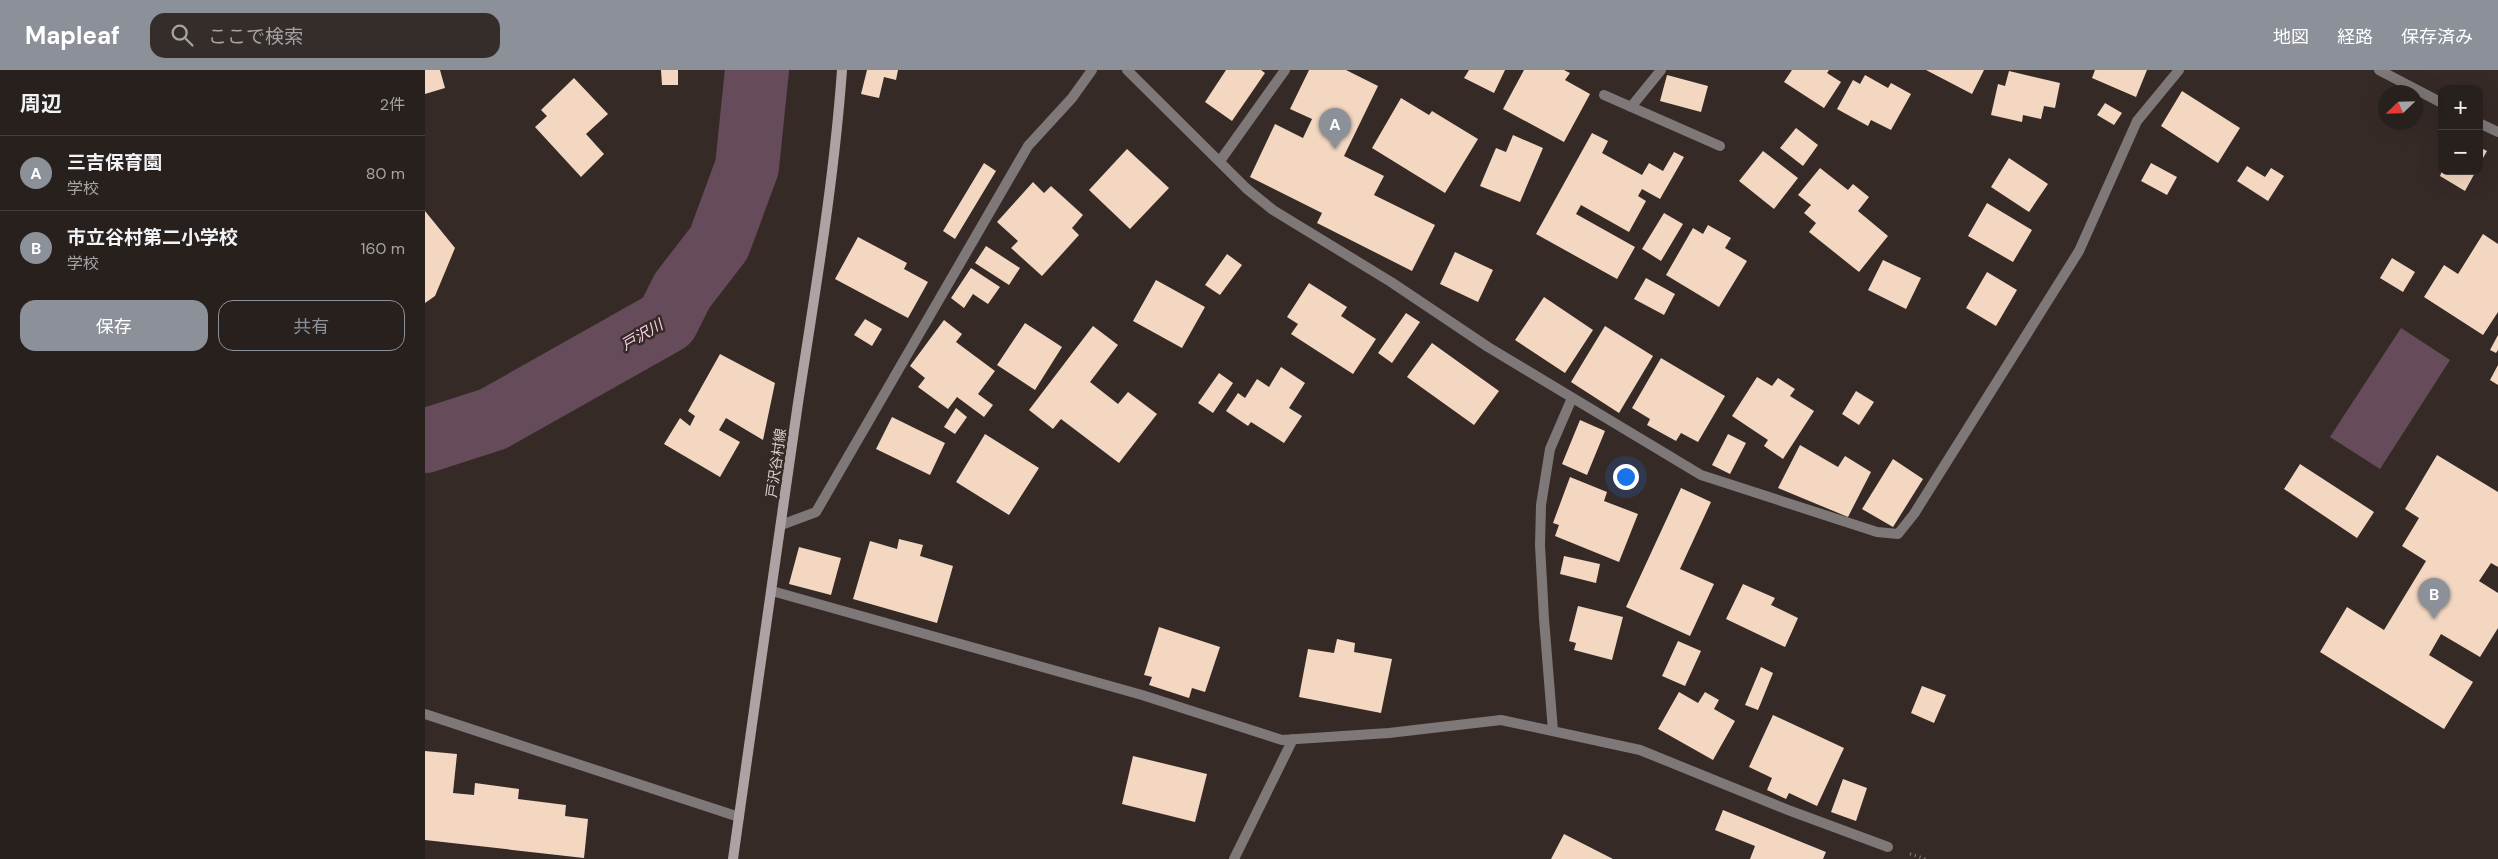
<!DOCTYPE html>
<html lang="ja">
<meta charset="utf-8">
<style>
:root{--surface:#28201d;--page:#342d2a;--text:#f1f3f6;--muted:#a5a3a4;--line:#443e3b;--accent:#8c9099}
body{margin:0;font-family:"DM Sans","Noto Sans JP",sans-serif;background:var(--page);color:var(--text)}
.controls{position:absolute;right:15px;top:15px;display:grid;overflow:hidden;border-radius:10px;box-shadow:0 5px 20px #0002}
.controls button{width:45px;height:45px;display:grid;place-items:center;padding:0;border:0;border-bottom:1px solid var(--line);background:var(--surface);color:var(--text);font:25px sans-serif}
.compass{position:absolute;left:1953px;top:15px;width:45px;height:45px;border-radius:50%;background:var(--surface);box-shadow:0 5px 20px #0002;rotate:247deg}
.you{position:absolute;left:1200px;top:406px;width:18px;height:18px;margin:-12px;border:4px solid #fff;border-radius:50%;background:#1a73e8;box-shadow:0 0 0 8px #1a73e833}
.badge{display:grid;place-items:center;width:32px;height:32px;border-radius:50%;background:var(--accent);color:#fff;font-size:16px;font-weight:700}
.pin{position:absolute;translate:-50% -41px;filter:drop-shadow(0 1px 2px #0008)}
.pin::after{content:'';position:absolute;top:26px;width:18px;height:15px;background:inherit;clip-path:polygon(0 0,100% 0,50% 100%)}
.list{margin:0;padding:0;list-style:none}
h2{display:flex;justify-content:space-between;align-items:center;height:65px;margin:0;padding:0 20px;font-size:21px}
h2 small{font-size:16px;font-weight:400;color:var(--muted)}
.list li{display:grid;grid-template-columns:32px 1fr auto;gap:15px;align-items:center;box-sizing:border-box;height:75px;padding:0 20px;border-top:1px solid var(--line)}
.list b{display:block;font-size:19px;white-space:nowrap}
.list p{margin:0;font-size:16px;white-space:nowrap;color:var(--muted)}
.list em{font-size:16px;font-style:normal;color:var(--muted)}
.actions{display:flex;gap:10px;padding:15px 20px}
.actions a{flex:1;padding:11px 0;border:1px solid var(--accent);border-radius:15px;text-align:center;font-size:18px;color:var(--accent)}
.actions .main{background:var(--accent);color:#fff}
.icon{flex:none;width:28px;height:28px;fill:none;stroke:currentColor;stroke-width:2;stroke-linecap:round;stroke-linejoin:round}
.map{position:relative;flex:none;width:2073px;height:789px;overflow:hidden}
header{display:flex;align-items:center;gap:30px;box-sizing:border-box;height:70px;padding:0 25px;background:var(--accent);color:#fff}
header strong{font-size:24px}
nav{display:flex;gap:28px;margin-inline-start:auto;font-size:18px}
.search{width:350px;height:45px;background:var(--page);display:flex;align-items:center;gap:12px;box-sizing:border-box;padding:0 18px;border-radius:15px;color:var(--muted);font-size:19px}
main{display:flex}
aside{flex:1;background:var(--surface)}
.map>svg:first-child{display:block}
</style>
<header>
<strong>Mapleaf</strong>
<div class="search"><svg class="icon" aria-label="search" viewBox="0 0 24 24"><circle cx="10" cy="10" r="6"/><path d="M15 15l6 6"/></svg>ここで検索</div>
<nav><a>地図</a><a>経路</a><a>保存済み</a></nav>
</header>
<main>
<aside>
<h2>周辺<small>2件</small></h2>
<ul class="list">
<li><span class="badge">A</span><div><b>三吉保育園</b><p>学校</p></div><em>80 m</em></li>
<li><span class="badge">B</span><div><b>市立谷村第二小学校</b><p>学校</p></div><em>160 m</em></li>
</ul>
<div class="actions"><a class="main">保存</a><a>共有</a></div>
</aside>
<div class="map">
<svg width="2073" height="789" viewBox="0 0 2073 789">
<rect width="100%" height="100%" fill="#362a27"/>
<path fill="#664b5a" d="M1976,258L2025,290L1955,399L1905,367Z"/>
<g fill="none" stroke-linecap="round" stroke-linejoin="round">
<path stroke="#664b5a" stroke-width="64" d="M0,371L68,349L242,251L257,221L294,173L322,97L332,0"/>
</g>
<path fill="#f3d7c1" d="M0,0H15L20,18L0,24Z
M236,0H253V15H237Z
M442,0H473L471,10L459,7L454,28L436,24Z
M801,0H836L840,3L807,51L780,32Z
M884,0H921L953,16L919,86L959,106L949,125L1010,155L987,201L892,153L897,143L825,107L850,54L878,68L887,49L865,39Z
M1044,0H1080L1069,23L1039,8Z
M1099,0H1139L1145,3L1140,10L1165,24L1139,72L1078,39Z
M1367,0H1404L1402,3L1416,12L1399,38L1359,12Z
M1501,0H1559L1547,24Z
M1670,0H1722L1711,27L1667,8Z
M1584,1L1635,13L1630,38L1619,36L1616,49L1598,45L1597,52L1566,45L1573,14L1580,16Z
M1242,5L1283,16L1276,42L1235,31Z
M1440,5L1463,18L1466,13L1486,24L1466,60L1446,50L1443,56L1412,39L1428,10L1435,14Z
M149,8L183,44L161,64L179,84L156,107L110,57L122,46L116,40Z
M1757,21L1815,58L1793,93L1736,56Z
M976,28L1004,45L1007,41L1053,69L1020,123L947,78Z
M1680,33L1697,43L1689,55L1672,45Z
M1371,58L1393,75L1378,96L1355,78Z
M1167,63L1183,71L1177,83L1217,105L1224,93L1238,101L1249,82L1259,87L1235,129L1217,119L1213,126L1221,131L1204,162L1156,135L1151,144L1210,177L1192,209L1111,164Z
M1088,65L1118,78L1095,132L1055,116L1071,78L1081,82Z
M2054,77L2062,81L2054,95Z
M702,79L744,118L705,159L664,120Z
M1338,81L1373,108L1349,139L1314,111Z
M1584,88L1623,114L1604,142L1566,117Z
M559,93L571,101L530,169L518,161Z
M1726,93L1752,107L1742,125L1716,111Z
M1822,96L1840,107L1846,98L1859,106L1843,131L1812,111Z
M1395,98L1423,120L1428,114L1444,127L1433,141L1463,166L1434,202L1384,162L1391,153L1379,143L1386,135L1373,125Z
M2017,101H2051L2040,121L2015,106Z
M608,112L619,123L626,116L658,145L647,158L654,165L617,206L586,178L593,171L572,152Z
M1562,133L1607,160L1588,192L1543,166Z
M0,141L30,178L10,226L0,233Z
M1239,143L1258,154L1236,191L1217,179Z
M1283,155L1306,168L1300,178L1322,191L1294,237L1241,205L1268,158L1278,164Z
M2058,164L2073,174V242L2058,265L1999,227L2019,195L2033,204Z
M433,167L482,193L479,199L503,212L483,248L410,209Z
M561,176L595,198L584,215L550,193Z
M1030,182L1068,200L1053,232L1015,214Z
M802,184L817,195L795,225L780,215Z
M1967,188L1990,202L1978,222L1955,208Z
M1458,190L1496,208L1481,239L1443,220Z
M546,198L575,217L563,234L548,224L539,238L526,228Z
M1562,202L1592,220L1571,256L1541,238Z
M1221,208L1250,224L1239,245L1209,229Z
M731,210L780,237L757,278L708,251Z
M884,213L922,237L916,246L951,269L928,304L866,264L873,254L862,247Z
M1119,227L1168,260L1140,303L1090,270Z
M981,243L995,252L967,293L953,283Z
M440,249L457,259L447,276L429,265Z
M519,250L537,264L531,272L570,301L553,324L568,335L559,347L532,327L523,339L493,317L500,308L485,296Z
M600,253L637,277L610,320L572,295Z
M668,256L693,275L665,312L693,334L703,322L732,344L694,393L636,349L628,359L604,340Z
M1180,256L1228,286L1194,343L1146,312Z
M2073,265V280L2071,283L2065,280Z
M1007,273L1074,321L1049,355L982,307Z
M295,284L350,313L338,370L301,348L294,360L315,372L295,407L239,374L255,348L265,356L270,346L263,341Z
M1236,288L1300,326L1273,372L1256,363L1251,371L1222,355L1225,349L1207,338Z
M2073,295V315L2065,310Z
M856,297L880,313L864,338L877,346L859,373L826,352L823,356L801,341L813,323L820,328L832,309L844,317Z
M794,303L808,313L788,343L773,333Z
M1332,307L1347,316L1353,308L1370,319L1365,326L1389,341L1358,389L1339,376L1343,370L1307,346Z
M1431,321L1449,332L1434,355L1417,344Z
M531,338L542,347L530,364L519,357Z
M467,347L520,373L505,405L451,379Z
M1155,350L1180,361L1162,405L1137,394Z
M560,364L614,398L584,445L531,412Z
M1303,364L1321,373L1305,404L1287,395Z
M1375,375L1413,397L1420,386L1446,402L1423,447L1353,418Z
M2012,385L2073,422V497L2066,493L2054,511L2073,523V558L2055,587L2016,564L2004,585L2048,612L2019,659L1895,582L1922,537L1959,560L2001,491L1977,476L1994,448L1980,439Z
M1468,389L1498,409L1468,457L1437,439Z
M1875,394L1949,442L1932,468L1859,419Z
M1145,407L1182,422L1179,431L1213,444L1194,492L1130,466L1134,455L1128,453Z
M1256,418L1286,432L1255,499L1289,514L1265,566L1201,537Z
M474,469L498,475L495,486L528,496L512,553L428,529L445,471L472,479Z
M374,477L416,488L406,525L364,514Z
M1139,486L1175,494L1171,513L1135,504Z
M1318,514L1350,528L1346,535L1373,548L1360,577L1301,549Z
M1153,536L1198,547L1187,590L1149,580L1151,573L1144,571Z
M734,557L795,577L780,622L767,618L764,628L724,615L727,607L719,605Z
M912,569L930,573L929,582L967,589L956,643L874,627L883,579L909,583Z
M1253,571L1276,581L1260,616L1237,606Z
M1336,597L1348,603L1333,640L1320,635Z
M1497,616L1521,625L1509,653L1486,643Z
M1254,622L1273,633L1280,622L1294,630L1289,639L1310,651L1288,690L1233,659Z
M1348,645L1419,678L1392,736L1364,723L1361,729L1342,720L1347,708L1324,697Z
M0,681L32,684L28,723L49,725L50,713L94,719L93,729L141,735L140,746L163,749L159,788L0,770Z
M708,686L782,704L770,752L697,734Z
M1418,709L1442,718L1431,751L1406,742Z
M1298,740L1401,782L1398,789H1325L1330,776L1290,760Z
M1139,764L1188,789H1126Z"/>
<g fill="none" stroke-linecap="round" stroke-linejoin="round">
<path stroke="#908683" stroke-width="3" stroke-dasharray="1 4" stroke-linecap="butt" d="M1485,784L1501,789"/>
<path stroke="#7f7879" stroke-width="10" d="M702,0L822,119L848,140L966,212L1063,277L1276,405L1452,462L1473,464L1489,444L1654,181L1712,51L1754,0
M1954,0L2017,33
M1179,25L1295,76
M1206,37L1236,0
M2054,53L2073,62
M795,91L860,0
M356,455L391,442L603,76L647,28L667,0
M347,521L717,625L857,670L964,663L1076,650L1215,680L1363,740L1463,777
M0,644L314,747
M1128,661L1119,549L1115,475L1116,435L1125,379L1147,328
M809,789L868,669"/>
<path stroke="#aea3a4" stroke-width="10" d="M308,789C330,637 350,485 373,333C390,222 409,112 417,0"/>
</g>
<g text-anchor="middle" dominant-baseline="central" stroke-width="5" stroke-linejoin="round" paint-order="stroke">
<g font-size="14" fill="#dad2cf" stroke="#362a27">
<text transform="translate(351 393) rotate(-82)">戸沢谷村線</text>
</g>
<g font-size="15" font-style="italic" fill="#fdd1e9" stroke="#362a27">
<text transform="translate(217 265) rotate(-30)">戸沢川</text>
</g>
</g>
</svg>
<div class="controls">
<button>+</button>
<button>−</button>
</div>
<svg class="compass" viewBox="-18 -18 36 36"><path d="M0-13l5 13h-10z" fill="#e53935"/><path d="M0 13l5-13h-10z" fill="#a5a3a4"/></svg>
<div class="you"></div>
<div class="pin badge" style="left:910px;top:79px">A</div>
<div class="pin badge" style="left:2009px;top:549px">B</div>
</div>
</main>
